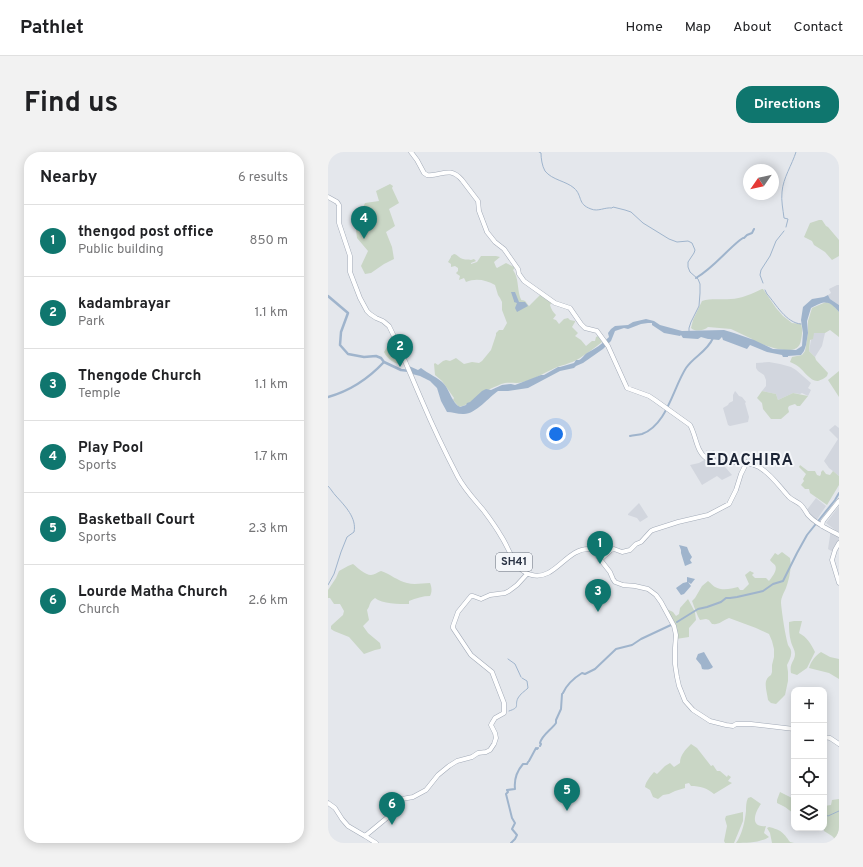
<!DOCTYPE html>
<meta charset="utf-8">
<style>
:root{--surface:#fff;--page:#f2f2f2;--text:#202124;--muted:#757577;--line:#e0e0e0;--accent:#0f766e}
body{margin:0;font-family:Overpass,sans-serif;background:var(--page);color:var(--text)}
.controls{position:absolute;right:12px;bottom:12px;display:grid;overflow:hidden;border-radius:8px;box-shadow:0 2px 10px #0003}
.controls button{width:36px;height:36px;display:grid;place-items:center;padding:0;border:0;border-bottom:1px solid var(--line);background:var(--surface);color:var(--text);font:20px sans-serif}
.compass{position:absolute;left:415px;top:12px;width:36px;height:36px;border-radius:50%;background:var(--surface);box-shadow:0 2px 10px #0003;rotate:236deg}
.you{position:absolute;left:228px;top:282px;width:14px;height:14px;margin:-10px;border:3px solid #fff;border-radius:50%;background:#1a73e8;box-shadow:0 0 0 6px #1a73e833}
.badge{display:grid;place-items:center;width:26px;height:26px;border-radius:50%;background:var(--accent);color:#fff;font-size:13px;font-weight:700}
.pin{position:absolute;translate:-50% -33px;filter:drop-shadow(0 1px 2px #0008)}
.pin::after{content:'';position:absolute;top:21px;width:14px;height:12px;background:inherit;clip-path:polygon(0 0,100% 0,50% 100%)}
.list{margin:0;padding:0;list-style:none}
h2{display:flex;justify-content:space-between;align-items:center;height:52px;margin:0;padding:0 16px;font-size:17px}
h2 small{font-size:13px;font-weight:400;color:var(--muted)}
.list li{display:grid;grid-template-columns:26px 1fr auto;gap:12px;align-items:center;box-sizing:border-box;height:72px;padding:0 16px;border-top:1px solid var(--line)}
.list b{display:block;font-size:15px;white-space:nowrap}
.list p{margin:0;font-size:13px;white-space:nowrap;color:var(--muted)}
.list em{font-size:13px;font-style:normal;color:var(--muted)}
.icon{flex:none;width:22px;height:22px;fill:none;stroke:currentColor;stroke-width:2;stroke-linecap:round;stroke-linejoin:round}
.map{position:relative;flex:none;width:511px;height:691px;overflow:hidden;border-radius:16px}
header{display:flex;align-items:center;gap:24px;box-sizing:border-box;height:56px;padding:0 20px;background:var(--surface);border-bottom:1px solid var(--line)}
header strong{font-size:19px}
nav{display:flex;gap:22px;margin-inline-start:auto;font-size:14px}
.intro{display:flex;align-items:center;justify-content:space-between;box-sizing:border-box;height:96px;padding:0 24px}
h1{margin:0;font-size:28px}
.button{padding:10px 18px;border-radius:16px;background:var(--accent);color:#fff;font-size:14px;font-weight:700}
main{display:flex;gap:24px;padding:0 24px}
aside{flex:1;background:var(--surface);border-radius:16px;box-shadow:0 2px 10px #0003}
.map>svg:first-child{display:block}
</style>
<header>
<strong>Pathlet</strong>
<nav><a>Home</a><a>Map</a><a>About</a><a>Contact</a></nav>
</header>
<div class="intro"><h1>Find us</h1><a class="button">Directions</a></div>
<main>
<aside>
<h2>Nearby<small>6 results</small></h2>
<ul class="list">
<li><span class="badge">1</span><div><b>thengod post office</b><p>Public building</p></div><em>850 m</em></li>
<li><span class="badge">2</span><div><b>kadambrayar</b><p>Park</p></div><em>1.1 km</em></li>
<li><span class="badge">3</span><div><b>Thengode Church</b><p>Temple</p></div><em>1.1 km</em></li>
<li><span class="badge">4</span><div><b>Play Pool</b><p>Sports</p></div><em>1.7 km</em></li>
<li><span class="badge">5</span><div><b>Basketball Court</b><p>Sports</p></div><em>2.3 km</em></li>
<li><span class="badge">6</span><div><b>Lourde Matha Church</b><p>Church</p></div><em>2.6 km</em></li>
</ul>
</aside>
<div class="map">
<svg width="511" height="691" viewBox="0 0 511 691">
<rect width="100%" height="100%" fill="#e4e7ec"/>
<path fill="#d2d6de" d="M509,133H511V153L502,147L500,143L503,141L501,137Z
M486,180L497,181L494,194L487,205L481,199L483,188Z
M441,210L452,212L463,215L468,218L483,231L480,236L483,238L480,244L474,241L472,242L465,241L450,248L448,242L434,239L438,234V228L436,223L430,219L428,216V211Z
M407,239L408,240L411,244L414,245L418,250L417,251L421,265L420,270L402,274L400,273L395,256L400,253L401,251L405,249V243Z
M507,273L511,276V324L501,316L496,309L510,287L501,278Z
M378,298L381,300L386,298L392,309L404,323L394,328L389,324L374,333L362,313L371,311L378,307Z
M488,346L498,354L488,369L478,359Z
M311,351L320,365L312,370L309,366L300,363V362Z
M511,354V381L498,371Z
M503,377L511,383V390L505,400L500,397Z"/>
<path fill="#c9d6c5" d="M62,32L65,34L64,36L71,51L61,57L67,74L58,80L64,95L66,107L56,112L43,121L37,122L33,114L40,99L29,86L27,70L33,60L37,51L51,49L48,39Z
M491,68H494L498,74L500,75L511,88V104L504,108L497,100L486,93L484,89L476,85L482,71Z
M126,102C130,103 131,106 135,107C138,108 140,107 143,108L146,107L148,109L143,111V112L149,110L153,104H168L172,105L166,110L168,115L169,116L178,111L186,115V117L185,118C191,127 189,135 192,145C194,150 193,147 197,149C198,150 200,153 201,154L213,142L224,150L222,153C223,157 225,160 228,163L225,167L228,168L231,172L236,167L240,166L242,168L247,169V170L244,175L250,181L247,184L253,188L258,194L264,189H267L268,185L270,184L274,190C267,196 259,201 252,206C243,212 232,213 223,218C214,222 205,228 195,230C189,232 183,230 177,231C172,232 167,235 162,237C152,242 143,253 131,255L125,248L126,246L114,229L107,223L106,212L107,211L110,213L115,209L118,208L122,209L128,206L136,212L144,210L151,211L154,209L163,198L168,183V181L171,178H175L179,171L174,158V150L172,146L170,143L167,133C158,128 148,126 138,130L136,126L131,128L132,124L129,122L128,121L130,119V116L127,114L123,115V112L120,110L123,105V104Z
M434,137H435L448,156L455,164L464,171L473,172C475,178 474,183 473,188C471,208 436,193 425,189L424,187L403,177L380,175C376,179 367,180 363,176L365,168L374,149C383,146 393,148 403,147C412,147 426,141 434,137Z
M498,150L504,152L511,160V185L502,178L497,181H486L485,187L482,188L481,199L487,205L488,208L500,221L499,224C497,226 493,228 490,229C483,230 476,219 471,215C469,213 466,212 462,210L464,205L474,203L477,199L480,181V169L484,156Z
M64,192L70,200L74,213C67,212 59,207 56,200L59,195Z
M511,219V245L500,228Z
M434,239L448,242L450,248L465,241L480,244L472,254H469L467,252L461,254L460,256L461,260L453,267H443L435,257L434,251L429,246Z
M472,313L480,319H487L489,323L492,324L493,322V320L495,318L498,322L502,323L505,319L511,324V333L499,353L482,341L481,337H477L473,333L476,329L475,327L478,322L471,315Z
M454,400L462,406C464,416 461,427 458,436C456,441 453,445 453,451C454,462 457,482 460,493C461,495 463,497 463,499C464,504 461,509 459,513L460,520V529L457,543L448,552L443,551L440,548C439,539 434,528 443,523L444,520V513L446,505V497L444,489L441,482L428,476L401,466C394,469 391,473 384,472L381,468L378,467L372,468C369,463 366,454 364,449L367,446L374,434L380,429C383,431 385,434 387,435C394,439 403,437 410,435L412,438H415L421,432L417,423L422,419L426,421L424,423L427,426H438L441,429C444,425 450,418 447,413C445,411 443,410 442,408L447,401L450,403Z
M25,412C30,416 37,423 43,423C46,423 50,420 53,419C62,422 70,429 79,431C87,433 94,431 102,431C104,436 104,440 102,444C95,444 88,446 81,449V452C71,452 54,452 47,446C40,451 43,453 39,458L41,468L35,474L40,481L52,491L53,496L52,497L47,498L36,502L21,485L6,479L3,477V474L5,472L15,463L16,459L12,452H6L2,446H0V438L8,426L11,419L20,414Z
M360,447L367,460L368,468L361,476V485L348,487L339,457L345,460L348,464L351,462L352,456Z
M466,469H474L471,481C479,485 483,492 487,500L479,516L469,523L463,521C461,511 467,509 467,502C467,498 464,494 463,490C461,483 461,476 461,470Z
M493,500L502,505L511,507V527L501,521L481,516C483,509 487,504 493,500Z
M363,592L369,596L383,614L385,613L389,619H392L399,625L400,623L403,625L400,629L404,631L386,642C379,636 372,634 363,634L361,631L357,632V636L347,639L341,642L335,643L330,647L325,645L322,638L317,635C318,629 322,625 326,620L329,622L337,614L342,611L346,615L352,611C352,603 358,597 363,592Z
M452,640L466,647L465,661L457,655L449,651V648Z
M423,645L433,652C427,660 421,676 438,674L436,681L441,685C432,691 419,691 408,691C414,683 417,669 418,659C418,654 418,650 420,646Z
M511,647V691L504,684L496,679V676L498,672L496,669V654L503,653L504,648Z
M415,660V669L406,691H397L396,689L399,674L397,667L398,664Z
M441,675C453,678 455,680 462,690L466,691H444L442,681L439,676Z"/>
<path fill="#9fb4cc" d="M183,140H187L191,150H197L200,154L189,160L187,156L189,151L186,150V149Z
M500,143L502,147L511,153V160C501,148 497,148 483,156L479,169L480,181L478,193L476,199L473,203L460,204V205H455L454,203L439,200L422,193L419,197L395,188L394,185L391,188L381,187H380L373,185L370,187L355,186L353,183L352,184L336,181L324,173V171H320L313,172L300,177L296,176L287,179L283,189L275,197L255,211L248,214L246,216L232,219L200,236L180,239H170C161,245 147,263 135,262C129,262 124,260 119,260L113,249L109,236L102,229L92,224L84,222L81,214L90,218L93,216C100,222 110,225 116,232C122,239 124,251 132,255L138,253L139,251L142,250L154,239L158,237L163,238L174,233L183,232L187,233L213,223H216L230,215H232L246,211L248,208C249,208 250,208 251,208C254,207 256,203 259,201C267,197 274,192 281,185L280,181L283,177L287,174L300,173L305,170L318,167L326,169L332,173L354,179L396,178L406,181L426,188L445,197L468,198L474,194L475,181L473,168L475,155L484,147L496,145Z
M351,393L359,395L361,400L364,405L362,408L364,411L357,414L353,401V398Z
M359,425L367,427L363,432L360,430L363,434L356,442L353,443L348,436L355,431L359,430Z
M376,500L383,512L385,515C382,518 378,518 374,517L373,513L368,507L370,502Z"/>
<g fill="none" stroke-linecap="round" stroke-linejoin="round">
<path stroke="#9fb4cc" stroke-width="1" d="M211,0L213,1C213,6 214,14 217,19C224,28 238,29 246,36C255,44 249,52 263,57C270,60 277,55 284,56L285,55L297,58L303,60L315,71L341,87L349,90L360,89L364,91L367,98L366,101L360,110V115L362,120L370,127L372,132V141L371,154L363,170L361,176V179
M458,75L460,67L456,66C455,57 453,49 454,40C455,26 464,13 468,0
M435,131L432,123L433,118L442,104L448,89L456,79
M437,138L439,142C448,152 458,171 473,172
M0,334C3,337 5,341 8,344C17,354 29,366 26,380L19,385L13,400L6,422L0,433
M180,507L187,512L193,525
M181,559C193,555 186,554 190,546C192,542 197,539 200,536L199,529L194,526
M496,662L500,664L511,659"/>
<path stroke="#9fb4cc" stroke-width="2" d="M368,126C385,116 397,100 412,88L415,86H416L419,83L424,81L426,77
M302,284C306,283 310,283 314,282C339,273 345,236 358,216C366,204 379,200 385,186
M402,446L409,445L431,440L435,439L445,432L455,429L469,401L479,383L507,348L511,341
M349,470L370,457L379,455L393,450L398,446H402
M235,541C239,532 246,526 254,521L257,522L267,517L288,497L304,493L313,487L345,472
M212,594L213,592L212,591C214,583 223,578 228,571V568L233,557L234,542
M201,609L208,596L209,597L210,596
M183,691L187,687L189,683L184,677L187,671L184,666L178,642L180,640L179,638L187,637C186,628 189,619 195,612H199L200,610"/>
<path stroke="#9fb4cc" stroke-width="2.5" d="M0,144L20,161L13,180L12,193L20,202L36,205L48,204L53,206L56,210
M0,245C22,239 40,227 56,210L73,218L82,219"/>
<g stroke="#a3abb8" stroke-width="5">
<path id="major" d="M83,0L89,8L96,21L99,23C113,25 121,13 134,28L150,49L151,59L159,80L167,90L176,97L190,117L191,122L196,129L227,151L242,156L253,172L257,176L269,179L280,194L299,236L321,244L327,248L362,273C368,283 368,299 378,306C380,308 383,308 386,309C401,312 416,307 431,315C443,322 451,334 461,345C464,348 470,350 473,353C476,356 478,360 480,363C489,373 500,377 511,383
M0,45L9,50L11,53V71L22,104V120L32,146L39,159L42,162L48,166L55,169L61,174C73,198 83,224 94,249C105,275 117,300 130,325C137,338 147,348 156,359C162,367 168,375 173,384C182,397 186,419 204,423C227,429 239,395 262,397L268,402L282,420L285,427L287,430L295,433L307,434L320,437L328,443L333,450L346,474L348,483L347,496V512L349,525L351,534L357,549L365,558L382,569L398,573L405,574L408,572H423L466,577
M494,374L495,369L511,349
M511,391L507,398L504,408L511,431
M272,408L283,398L286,397L294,400L302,398L308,392L313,390L323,379L325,378L350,370L380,363L401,352L408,338L413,322L419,310
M496,585L502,586L511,592
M0,651L7,656L14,667L20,674L37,684L48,691
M37,684L60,665L64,655L74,647L85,645L98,638L110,623L121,614L129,609L144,605L150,601L158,600L162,598L166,592L168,586L167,581L163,573L164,571L167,566L176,561V551L164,520L143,503L125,476V474L130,460L143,444H145L153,447L162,443L177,441L181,439L189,433L199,422"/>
</g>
<use href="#major" stroke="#fff" stroke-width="4"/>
</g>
<g text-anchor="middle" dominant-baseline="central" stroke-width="4" stroke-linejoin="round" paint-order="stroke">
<rect fill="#f4f6f9" stroke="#676e7b" stroke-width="1" x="168" y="401" width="36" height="18" rx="3"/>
<g font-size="11" font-weight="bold" fill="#2b3445">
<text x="186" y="410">SH41</text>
</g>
<g font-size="16" font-weight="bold" letter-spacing="1" fill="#1d2536" stroke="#f4f6f9">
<text x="422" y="309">EDACHIRA</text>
</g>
</g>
</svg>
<div class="controls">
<button>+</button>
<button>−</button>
<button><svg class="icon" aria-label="locate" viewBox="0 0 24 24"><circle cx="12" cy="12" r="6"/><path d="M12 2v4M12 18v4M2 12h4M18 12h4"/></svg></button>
<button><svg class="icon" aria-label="layers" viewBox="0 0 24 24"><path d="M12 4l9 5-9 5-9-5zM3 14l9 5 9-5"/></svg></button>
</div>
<svg class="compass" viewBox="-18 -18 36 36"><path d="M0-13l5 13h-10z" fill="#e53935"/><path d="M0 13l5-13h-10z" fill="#757577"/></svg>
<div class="you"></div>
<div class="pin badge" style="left:272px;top:412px">1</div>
<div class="pin badge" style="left:72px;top:215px">2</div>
<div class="pin badge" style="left:270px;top:460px">3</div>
<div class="pin badge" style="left:36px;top:87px">4</div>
<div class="pin badge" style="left:239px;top:659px">5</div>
<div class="pin badge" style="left:64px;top:673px">6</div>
</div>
</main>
